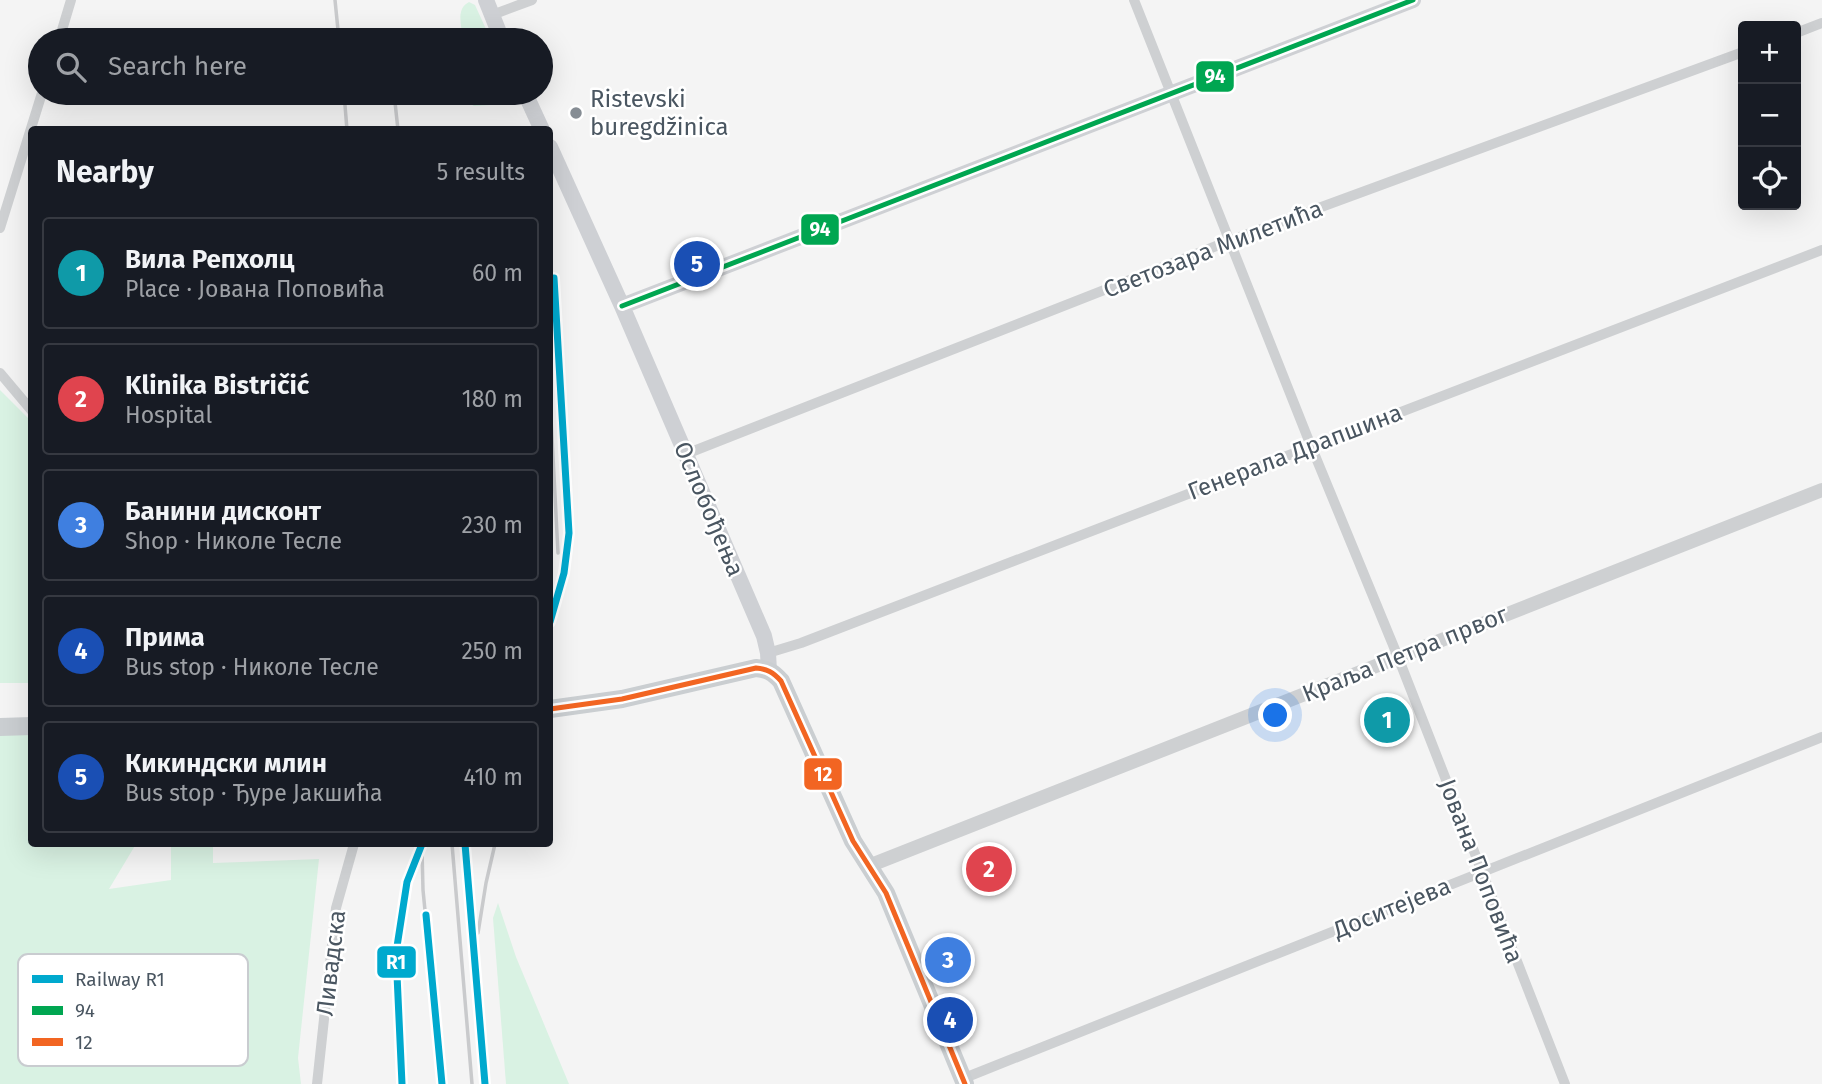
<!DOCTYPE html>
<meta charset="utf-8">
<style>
:root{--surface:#171b24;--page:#20242c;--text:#f1f3f6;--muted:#9ea1a6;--line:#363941;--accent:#868d94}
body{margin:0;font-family:"Fira Sans",sans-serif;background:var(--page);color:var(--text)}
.controls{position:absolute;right:21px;top:21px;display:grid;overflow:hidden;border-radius:7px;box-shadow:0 7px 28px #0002}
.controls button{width:63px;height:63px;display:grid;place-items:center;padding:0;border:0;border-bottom:2px solid var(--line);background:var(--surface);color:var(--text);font:35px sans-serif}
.you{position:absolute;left:1276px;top:716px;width:24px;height:24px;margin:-18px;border:5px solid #fff;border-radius:50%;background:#1a73e8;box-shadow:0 0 0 10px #1a73e833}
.badge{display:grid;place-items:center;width:46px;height:46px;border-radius:50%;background:var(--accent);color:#fff;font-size:23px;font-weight:700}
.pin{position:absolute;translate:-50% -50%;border:4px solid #fff;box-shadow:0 2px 7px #0006}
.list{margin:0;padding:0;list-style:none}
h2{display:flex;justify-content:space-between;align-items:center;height:91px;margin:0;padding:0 28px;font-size:30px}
h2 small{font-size:23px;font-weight:400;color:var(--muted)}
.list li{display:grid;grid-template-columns:46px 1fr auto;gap:21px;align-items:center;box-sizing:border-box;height:112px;margin:0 14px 14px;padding:0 14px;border:2px solid var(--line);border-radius:7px}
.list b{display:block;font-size:26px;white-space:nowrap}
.list p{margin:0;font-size:23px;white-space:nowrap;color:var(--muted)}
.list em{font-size:23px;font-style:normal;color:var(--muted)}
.icon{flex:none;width:38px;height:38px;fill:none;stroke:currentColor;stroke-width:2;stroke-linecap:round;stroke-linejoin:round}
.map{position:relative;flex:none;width:1822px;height:1084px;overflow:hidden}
.search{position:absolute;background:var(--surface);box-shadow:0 7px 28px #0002;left:28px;top:28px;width:525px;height:77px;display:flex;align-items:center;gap:18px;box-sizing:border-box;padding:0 24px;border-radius:38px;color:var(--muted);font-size:26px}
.panel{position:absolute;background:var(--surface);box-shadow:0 7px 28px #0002;left:28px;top:126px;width:525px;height:721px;border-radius:7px}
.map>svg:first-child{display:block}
</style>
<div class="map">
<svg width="1822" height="1084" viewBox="0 0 1822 1084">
<rect width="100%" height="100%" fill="#f4f4f4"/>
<path fill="#d9f2e3" d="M469,2L475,5L491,40H463C462,27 455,9 469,2Z
M467,93H509L510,97L505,104L474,106L469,103Z
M0,390L31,421V683H0Z
M31,733L32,844H136L109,889L171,880V845L213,844V863L319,859L298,1058L301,1084H0V734Z
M498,903L516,957L569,1084H506L493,918Z"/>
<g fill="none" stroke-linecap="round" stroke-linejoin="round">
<path stroke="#ced0d2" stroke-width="10" d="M1134,0L1307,436L1398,657L1565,1084
M492,15L532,0
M1796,33L1822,23
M59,40L71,0
M0,228L42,93
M0,373L32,411
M686,454L1229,241L1743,52
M768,653L801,643L1822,250
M962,1079L1822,737
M317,1084L336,908L354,844"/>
<path stroke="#ced0d2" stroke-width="14" d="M871,865L1822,490"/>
<path stroke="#ced0d4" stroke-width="16" d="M486,0L502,40
M525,93L542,130
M550,147L622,306L764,636L768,653L769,671
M622,306L1413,0"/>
<path stroke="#caced1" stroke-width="18" d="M550,709L622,699L756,668C767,669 773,672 781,681L853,841L886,893L965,1084
M0,727L32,726"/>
<path stroke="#c9cacc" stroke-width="3.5" d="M335,0L339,40
M344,93L347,130
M394,93L398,130
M550,399L558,553
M550,622L564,573L569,533L554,278
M452,844L472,1084
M465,844L485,1084
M422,850L423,890L442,1084
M478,933L486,883L495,844
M402,1084L396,953L407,882L422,844"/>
<g stroke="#fff" stroke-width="10">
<path id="bus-1" d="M622,306L1413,0"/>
</g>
<g stroke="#fff" stroke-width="10">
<path id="bus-2" d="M550,709L622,699L756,668C767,669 773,672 781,681L853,841L886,893L965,1084"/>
</g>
<use href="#bus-1" stroke="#00a651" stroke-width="5"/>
<use href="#bus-2" stroke="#f26522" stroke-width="5"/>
<g stroke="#fff" stroke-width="12">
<path id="rail-1" d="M550,622L564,573L569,533L554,278
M465,844L485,1084
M426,915L442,1084
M402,1084L396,953L407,882L422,844"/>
</g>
<use href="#rail-1" stroke="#00a9ce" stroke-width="7"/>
</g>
<circle fill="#868d94" stroke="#fff" stroke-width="2.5" cx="576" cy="113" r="7"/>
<g text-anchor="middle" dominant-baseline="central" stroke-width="5" stroke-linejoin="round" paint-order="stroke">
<g font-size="24" fill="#4a5661" stroke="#fff" text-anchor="start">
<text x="590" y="99">Ristevski<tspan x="590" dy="28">buregdžinica</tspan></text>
</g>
<g font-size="24" fill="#4a5661" stroke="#fff">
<text transform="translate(1213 249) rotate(-21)">Светозара Милетића</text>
<text transform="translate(1295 452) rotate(-21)">Генерала Драпшина</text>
<text transform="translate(709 509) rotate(67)">Ослобођења</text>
<text transform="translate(1405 654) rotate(-22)">Краља Петра првог</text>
<text transform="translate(1481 871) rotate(69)">Јована Поповића</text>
<text transform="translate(1392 908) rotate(-22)">Доситејева</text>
<text transform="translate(331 963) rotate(-83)">Ливадска</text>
</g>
</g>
<rect x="18" y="954" width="230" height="112" rx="10" fill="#fff" stroke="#c9ccd0" stroke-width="2"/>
<rect x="32" y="975" width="31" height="8" fill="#00a9ce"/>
<rect x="32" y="1006" width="31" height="9" fill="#00a651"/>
<rect x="32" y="1038" width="31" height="8" fill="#f26522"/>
<g font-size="19" fill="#4a5661">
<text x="75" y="986">Railway R1</text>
<text x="75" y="1017">94</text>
<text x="75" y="1049">12</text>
</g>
<g stroke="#fff" stroke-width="2.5">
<rect x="1195" y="60" width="40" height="33" rx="7" fill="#00a651"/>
<rect x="800" y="213" width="40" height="33" rx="7" fill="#00a651"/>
<rect x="803" y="757" width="40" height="34" rx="7" fill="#f26522"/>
<rect x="376" y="945" width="41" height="34" rx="7" fill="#00a9ce"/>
</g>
<g font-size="19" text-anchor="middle" font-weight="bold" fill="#fff">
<text x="1215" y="83">94</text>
<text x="820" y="236">94</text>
<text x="823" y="781">12</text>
<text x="396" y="969">R1</text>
</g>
</svg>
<div class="controls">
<button>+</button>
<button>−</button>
<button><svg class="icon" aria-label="locate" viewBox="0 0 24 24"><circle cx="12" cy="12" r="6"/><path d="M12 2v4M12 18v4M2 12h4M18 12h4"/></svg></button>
</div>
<div class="you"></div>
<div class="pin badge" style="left:1387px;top:720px;background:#0f9aa8">1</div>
<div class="pin badge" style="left:989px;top:869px;background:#e0444e">2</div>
<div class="pin badge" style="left:948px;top:960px;background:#3f7fe0">3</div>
<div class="pin badge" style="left:950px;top:1020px;background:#1a4fb4">4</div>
<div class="pin badge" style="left:697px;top:264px;background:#1a4fb4">5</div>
<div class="search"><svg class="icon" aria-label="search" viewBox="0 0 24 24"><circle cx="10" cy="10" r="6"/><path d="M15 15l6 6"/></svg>Search here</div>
<section class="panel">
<h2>Nearby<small>5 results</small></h2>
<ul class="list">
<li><span class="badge" style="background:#0f9aa8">1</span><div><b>Вила Репхолц</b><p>Place · Јована Поповића</p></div><em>60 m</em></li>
<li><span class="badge" style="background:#e0444e">2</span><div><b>Klinika Bistričić</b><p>Hospital</p></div><em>180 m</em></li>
<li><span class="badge" style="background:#3f7fe0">3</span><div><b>Банини дисконт</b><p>Shop · Николе Тесле</p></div><em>230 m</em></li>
<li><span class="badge" style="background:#1a4fb4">4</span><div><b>Прима</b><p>Bus stop · Николе Тесле</p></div><em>250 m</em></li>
<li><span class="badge" style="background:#1a4fb4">5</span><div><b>Кикиндски млин</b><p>Bus stop · Ђуре Јакшића</p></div><em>410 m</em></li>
</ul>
</section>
</div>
